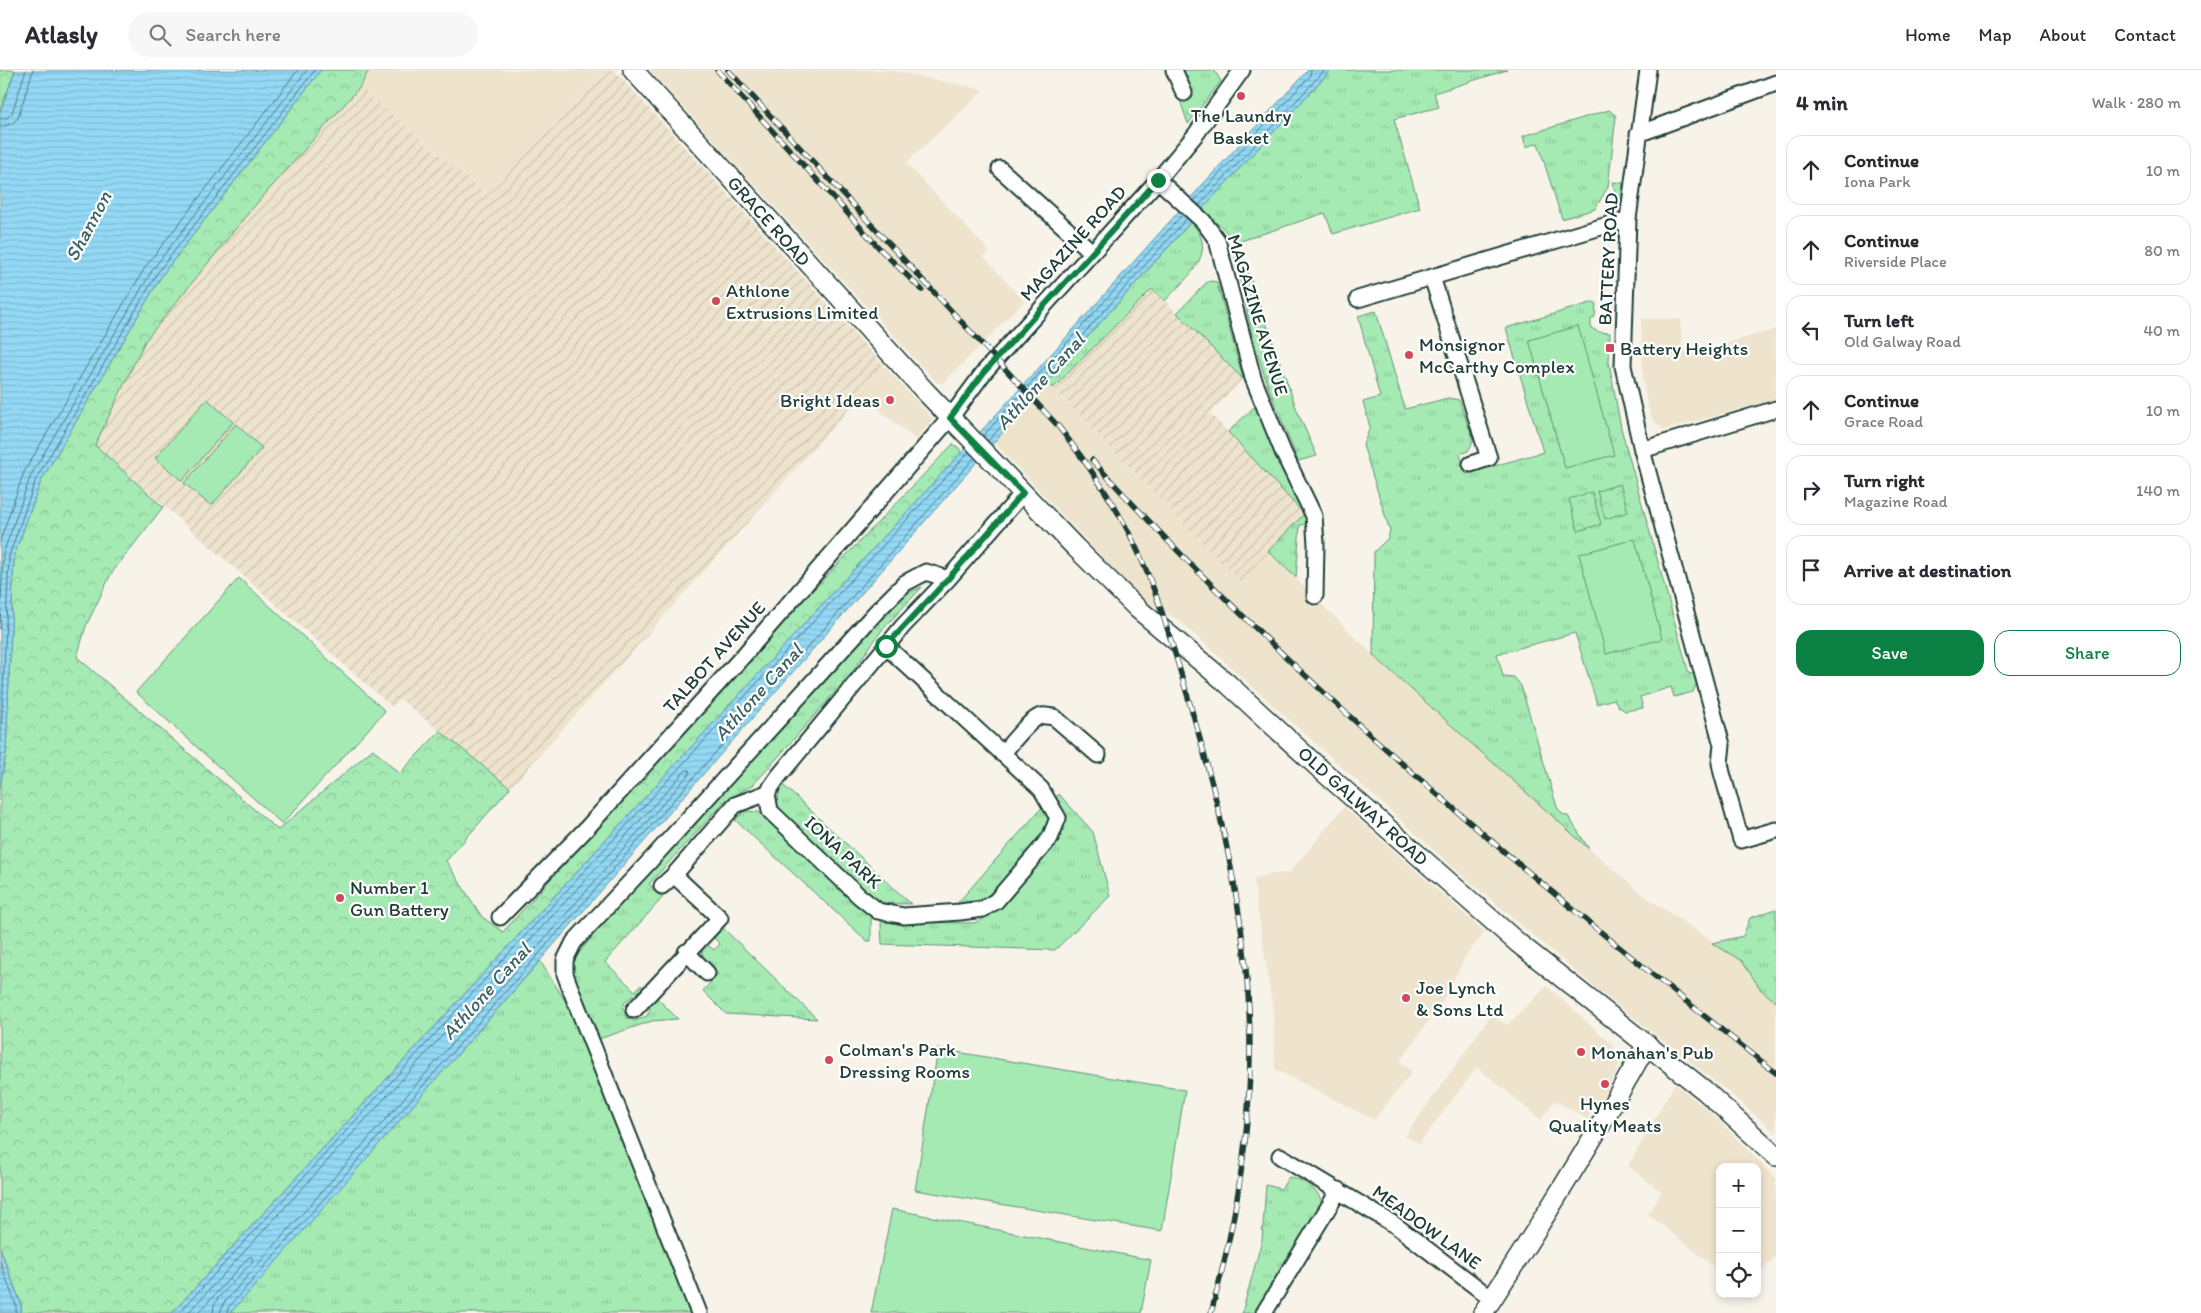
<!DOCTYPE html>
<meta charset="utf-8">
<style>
:root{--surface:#fff;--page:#f7f7f7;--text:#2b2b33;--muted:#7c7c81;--line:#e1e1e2;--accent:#0b8043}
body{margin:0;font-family:Itim,sans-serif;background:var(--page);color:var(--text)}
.controls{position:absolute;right:15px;bottom:15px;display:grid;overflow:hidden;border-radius:10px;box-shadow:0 2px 8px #0003}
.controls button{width:45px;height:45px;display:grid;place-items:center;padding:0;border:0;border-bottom:1px solid var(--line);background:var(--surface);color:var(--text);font:25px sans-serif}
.stop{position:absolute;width:15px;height:15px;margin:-11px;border:4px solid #0b8043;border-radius:50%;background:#fff}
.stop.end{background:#0b8043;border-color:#fff;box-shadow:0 1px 5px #0008}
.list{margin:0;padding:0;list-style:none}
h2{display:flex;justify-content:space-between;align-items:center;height:65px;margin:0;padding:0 20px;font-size:21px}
h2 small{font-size:16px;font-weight:400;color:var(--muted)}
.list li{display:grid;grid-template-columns:32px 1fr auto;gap:15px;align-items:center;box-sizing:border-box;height:70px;margin:0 10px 10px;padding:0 10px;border:1px solid var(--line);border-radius:15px}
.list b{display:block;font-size:19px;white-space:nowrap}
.list p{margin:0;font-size:16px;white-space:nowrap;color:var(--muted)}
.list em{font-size:16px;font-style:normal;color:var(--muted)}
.actions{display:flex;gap:10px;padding:15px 20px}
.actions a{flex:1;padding:11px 0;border:1px solid var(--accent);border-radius:15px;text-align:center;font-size:18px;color:var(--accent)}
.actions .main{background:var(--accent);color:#fff}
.icon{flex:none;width:28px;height:28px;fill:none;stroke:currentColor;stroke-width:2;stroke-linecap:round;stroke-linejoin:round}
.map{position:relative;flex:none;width:1776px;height:1243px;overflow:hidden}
header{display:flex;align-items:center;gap:30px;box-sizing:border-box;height:70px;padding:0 25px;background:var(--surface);border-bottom:1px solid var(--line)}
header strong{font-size:24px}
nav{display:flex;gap:28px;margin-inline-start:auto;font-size:18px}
.search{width:350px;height:45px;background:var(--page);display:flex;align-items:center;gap:12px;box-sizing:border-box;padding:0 18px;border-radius:28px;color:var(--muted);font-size:19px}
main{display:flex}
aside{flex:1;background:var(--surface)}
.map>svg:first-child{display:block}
</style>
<header>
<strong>Atlasly</strong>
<div class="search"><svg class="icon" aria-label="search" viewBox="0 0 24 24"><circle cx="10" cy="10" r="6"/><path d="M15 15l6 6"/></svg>Search here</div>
<nav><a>Home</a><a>Map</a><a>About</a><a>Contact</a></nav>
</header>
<main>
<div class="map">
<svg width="1776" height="1243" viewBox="0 0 1776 1243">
<defs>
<pattern id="industrial-furrows" width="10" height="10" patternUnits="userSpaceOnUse" patternTransform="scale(1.25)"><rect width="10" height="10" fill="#eee4ce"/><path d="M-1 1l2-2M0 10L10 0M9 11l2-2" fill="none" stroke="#ccc4b2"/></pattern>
<pattern id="grass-tufts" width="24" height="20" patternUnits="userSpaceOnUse" patternTransform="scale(1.25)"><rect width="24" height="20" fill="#a5e9b3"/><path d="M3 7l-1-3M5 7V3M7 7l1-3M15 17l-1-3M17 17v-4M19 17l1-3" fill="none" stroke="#8ec99b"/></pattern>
<pattern id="forest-crowns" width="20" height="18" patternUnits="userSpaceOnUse" patternTransform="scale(1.25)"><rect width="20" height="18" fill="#a5e9b3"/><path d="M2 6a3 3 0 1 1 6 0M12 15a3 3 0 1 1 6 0" fill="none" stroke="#8ec99b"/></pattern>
<pattern id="water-rules" width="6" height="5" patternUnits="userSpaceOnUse" patternTransform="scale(1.25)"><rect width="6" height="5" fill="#93d8f5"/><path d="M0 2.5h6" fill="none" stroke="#7ebad3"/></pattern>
</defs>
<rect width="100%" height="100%" fill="#f7f3e9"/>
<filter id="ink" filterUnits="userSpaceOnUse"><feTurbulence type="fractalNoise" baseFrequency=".02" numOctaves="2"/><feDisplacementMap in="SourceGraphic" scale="10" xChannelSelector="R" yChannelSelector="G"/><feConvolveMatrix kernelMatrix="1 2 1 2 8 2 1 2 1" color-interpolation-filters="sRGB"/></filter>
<g filter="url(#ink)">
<path fill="#eee4ce" d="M369,0H607L487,125L360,17Z
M649,0H891L984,20L906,93L989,181L984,187L1024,231L944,313H937Z
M1641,249H1681L1682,279L1690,284L1776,259V329L1664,360L1652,349L1647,333L1643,312Z
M886,298L933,349L916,370L861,325Z
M1047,312L1240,511L1268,481L1373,585L1589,779L1646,827L1742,891L1761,920L1776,932V1063L1721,1016L1598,920L1464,807L1177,549L1143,530L994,373Z
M1344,737L1485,862L1466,886L1441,934L1400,991L1412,1002L1374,1050L1275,999L1273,940L1253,809L1271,804L1289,803Z
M1547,916L1612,974L1616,981L1620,993L1609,1018L1587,1049L1555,1030L1541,1050L1477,997L1419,1074L1405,1066L1491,945L1507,955Z
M1675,1013L1711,1043L1776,1108V1186L1757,1205V1097H1720V1201L1648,1144L1662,1122L1628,1096Z"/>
<path fill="url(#industrial-furrows)" d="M607,0H614L886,298L510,718L400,629L392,637L95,375L145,271L250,141L360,17L487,125Z
M1153,219L1243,309L1210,343L1304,444L1240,512L1053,318Z"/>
<path fill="url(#grass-tufts)" stroke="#629374" d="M1179,0H1214L1221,11L1188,54L1180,30L1189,25Z
M1331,0H1507L1434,23L1439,37L1394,49L1420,138L1333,164L1325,143L1241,171H1234L1222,157L1200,141Z
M1609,40L1616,46L1608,117L1595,139L1562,149L1538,73L1526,77L1523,66Z
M1613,112L1623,113L1621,137L1618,140Z
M1191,152C1221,184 1185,208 1165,231L1152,219L1053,318L1047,312Z
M1242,185L1298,343L1317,386L1298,391L1267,314L1252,265L1235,187Z
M1210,211L1217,212L1243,309L1177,243L1206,213Z
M1594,232L1596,233L1595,247L1591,249V258L1599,262L1610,263L1609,292L1621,358L1689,604L1696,603L1698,611L1693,622L1674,627L1671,617L1640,627L1643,638L1625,641L1618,636L1614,629L1597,634L1575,563L1497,584L1503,606L1514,607L1521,616L1557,737L1562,744L1568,746L1589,779L1373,585L1374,482L1388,468L1390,461L1363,375L1370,357L1363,332L1380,327L1358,246L1376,241L1405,339L1448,328L1459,330L1472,366V374L1468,381L1460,384L1466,404L1543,382L1506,258Z
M1253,338H1257L1260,344L1280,395L1308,445L1309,454L1300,455L1296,508L1268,481L1304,444L1228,362Z
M922,517L882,560L850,605L764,703L753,715L724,732L649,814L663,827L605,892L635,921L641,915L646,920L640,927L633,926L625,932L623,938L627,948L635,951L647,946L650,940L648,934L656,927L678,949L652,951L596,970L703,1243H230L540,891L566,932L581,965L572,897L575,888L594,864L894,535L903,525Z
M781,713L911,834L882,833L846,804L783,745L777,734Z
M1059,724L1093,762L1110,826L1055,880L882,874L881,852L974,853C978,851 984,849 988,846C1004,834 1060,775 1064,757C1067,748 1059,737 1055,728Z
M1045,734L1051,748L1048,763L985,828L977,832L954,837Z
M744,741L759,742L871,845V871H867L735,750Z
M1776,839V932L1761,920L1742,891L1712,873L1743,866L1750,848Z
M723,858L817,949L726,944L703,921L718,904C709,895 696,886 705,873L714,880L720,874L713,867L719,859Z
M1289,1107C1304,1110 1320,1119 1322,1135L1256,1243H1242L1262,1170L1266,1115L1281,1119Z"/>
<path fill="url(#forest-crowns)" stroke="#629374" d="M0,0H15L0,42Z
M321,0H369L360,17L250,141L145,271L95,375L163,437L111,504L86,556L77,587L278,760L373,679L399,704L440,661L510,718L446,791L482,847L503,862L792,542L953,374L959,378L961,383L172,1243H21V1234L0,1178V718L6,683L14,486L41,411L162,205Z
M1620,414L1628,442L1605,449L1597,421Z
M1592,422L1601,454L1578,461L1569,429Z"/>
<path fill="#a5e9b3" stroke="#629374" d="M1578,256L1614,385L1565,398L1529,270Z
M207,329L233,352L182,411L155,388Z
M236,354L262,378L211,436L184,413Z
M1635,469L1662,569L1606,584L1579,484Z
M239,508L385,641L282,754L136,622Z
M938,979L1185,1020L1162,1161L915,1120Z
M892,1139L1151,1190L1141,1243H871Z"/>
<path fill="url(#water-rules)" stroke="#659aa8" d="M321,0L162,205L41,411L14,486L6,683L0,718V42L15,1Z
M1308,0H1331L1214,126L1047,312L253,1218L230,1243H172L1037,300L1204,113Z
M0,1178L21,1234V1243H0Z"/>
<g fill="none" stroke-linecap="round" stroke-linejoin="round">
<path stroke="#4d7b81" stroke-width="1" d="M0,49L7,48L12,43L26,0
M0,57L11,54L18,48L33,0
M1194,131L1310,6L1311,0
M1199,135L1325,0
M983,366L1183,144
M988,371L1187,148
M0,471L24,402L146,196L298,0
M0,559L3,484L31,405L153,199L307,0
M0,688L9,486L36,409L158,202L315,0
M0,1192L16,1235V1243
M179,1243L969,382
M188,1243L686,700H689L690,703L223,1234L220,1243
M198,1243L249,1187H252L253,1191L218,1228L214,1235L213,1243
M227,1243L228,1238L974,388"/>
<g stroke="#1f3d34" stroke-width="19">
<path id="minor" d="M1174,0L1184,23
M1648,0L1628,149L1623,296L1642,380L1722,675L1720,693L1722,703L1741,770L1776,760
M1638,64L1776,13
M1000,99L1092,182
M1158,110L1203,151L1217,170L1253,308L1283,382L1314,446L1316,474L1315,526
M1432,207L1489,388L1471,394
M1358,229L1628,149
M1642,380L1776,339
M886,576L1041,719L1058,748L1050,768L996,831L983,839L960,842L904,846L878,841L859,826L770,741L767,723L778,707L903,556L948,509L1023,423
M1002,684C1010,675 1031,648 1041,646C1045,645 1050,647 1054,647L1098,685
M662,816L674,805
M500,847L586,759L744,585L950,348L985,301L1158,110L1196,64L1242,0
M686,882L707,903
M634,940L720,848L674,805L735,735L767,723
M1280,1086L1395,1155L1492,1229
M699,1243L574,928L565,904V890L574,872L648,793L877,541L905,513L926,502L948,509
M1264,1243L1339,1120"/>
</g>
<g stroke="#1f3d34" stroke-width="22">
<path id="major" d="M633,0L924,320L1075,477L1138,539L1228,614L1318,697L1518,873L1704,1020L1776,1086
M1483,1243C1540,1155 1596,1066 1647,974"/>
</g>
<use href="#minor" stroke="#fff" stroke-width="15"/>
<use href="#major" stroke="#fff" stroke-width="19"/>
<g stroke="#1f3d34" stroke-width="5.5">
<path id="rail" d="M717,0L881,180L922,220
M728,0L1058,356C1087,393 1114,431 1134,473C1156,518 1170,566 1184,614C1220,733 1251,860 1250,985C1250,1072 1234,1160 1211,1243
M1092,390C1298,617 1536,813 1776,1003"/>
</g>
<use href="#rail" stroke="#fff" stroke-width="4" stroke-dasharray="11" stroke-linecap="butt"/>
</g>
</g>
<g fill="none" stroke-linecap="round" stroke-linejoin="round" filter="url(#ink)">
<path stroke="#0b8043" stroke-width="6" d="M886,576L948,509L1023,423L950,348L985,301L1158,110"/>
</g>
<g fill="#d1495b" stroke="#fff" stroke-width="2">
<circle cx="1241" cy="26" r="5"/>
<circle cx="716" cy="231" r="5"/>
<rect x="1605" y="273" width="10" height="10" rx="2.5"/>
<circle cx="1409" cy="285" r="5"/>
<circle cx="890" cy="330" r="5"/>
<circle cx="340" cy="828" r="5"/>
<circle cx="1406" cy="928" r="5"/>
<circle cx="1581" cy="982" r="5"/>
<circle cx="829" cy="990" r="5"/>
<circle cx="1605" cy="1014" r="5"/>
</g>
<g text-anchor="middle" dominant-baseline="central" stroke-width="4.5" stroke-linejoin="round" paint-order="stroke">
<g font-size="19" fill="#1f3d34" stroke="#fff" text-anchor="start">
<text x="1241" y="45" text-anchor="middle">The Laundry<tspan x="1241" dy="22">Basket</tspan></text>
<text x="726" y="220">Athlone<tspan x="726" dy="22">Extrusions Limited</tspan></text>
<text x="1419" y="274">Monsignor<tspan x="1419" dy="22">McCarthy Complex</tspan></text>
<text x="1620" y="278">Battery Heights</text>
<text x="880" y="330" text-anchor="end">Bright Ideas</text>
<text x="350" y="817">Number 1<tspan x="350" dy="22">Gun Battery</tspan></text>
<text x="1416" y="917">Joe Lynch<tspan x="1416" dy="22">&amp; Sons Ltd</tspan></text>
<text x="839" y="979">Colman's Park<tspan x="839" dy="22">Dressing Rooms</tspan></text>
<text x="1591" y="982">Monahan's Pub</text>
<text x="1605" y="1033" text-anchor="middle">Hynes<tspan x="1605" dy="22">Quality Meats</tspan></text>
</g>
<g font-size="19" fill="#1f3d34" stroke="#fff">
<text transform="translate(769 151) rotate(48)">GRACE ROAD</text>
<text transform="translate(1073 173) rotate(-48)">MAGAZINE ROAD</text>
<text transform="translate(1608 189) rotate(-87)">BATTERY ROAD</text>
<text transform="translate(1258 245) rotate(73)">MAGAZINE AVENUE</text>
<text transform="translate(714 587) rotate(-48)">TALBOT AVENUE</text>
<text transform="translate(1363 736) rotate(42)">OLD GALWAY ROAD</text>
<text transform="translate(843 782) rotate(43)">IONA PARK</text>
<text transform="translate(1427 1157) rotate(36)">MEADOW LANE</text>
</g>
<g font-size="20" font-style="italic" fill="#3c6464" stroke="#fff">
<text transform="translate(88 156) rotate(-62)">Shannon</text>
<text transform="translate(1040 311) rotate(-48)">Athlone Canal</text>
<text transform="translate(758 622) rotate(-48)">Athlone Canal</text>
<text transform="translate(486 921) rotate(-48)">Athlone Canal</text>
</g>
</g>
</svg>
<div class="controls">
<button>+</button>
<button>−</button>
<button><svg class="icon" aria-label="locate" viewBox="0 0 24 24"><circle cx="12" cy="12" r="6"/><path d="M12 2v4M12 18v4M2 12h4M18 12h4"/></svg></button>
</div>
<div class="stop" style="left:886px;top:576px"></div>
<div class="stop end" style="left:1158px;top:110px"></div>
</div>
<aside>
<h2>4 min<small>Walk · 280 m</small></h2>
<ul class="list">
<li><svg class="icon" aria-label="ahead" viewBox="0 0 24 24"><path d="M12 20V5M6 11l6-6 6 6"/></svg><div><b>Continue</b><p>Iona Park</p></div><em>10 m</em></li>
<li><svg class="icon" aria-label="ahead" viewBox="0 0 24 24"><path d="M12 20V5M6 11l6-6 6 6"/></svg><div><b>Continue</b><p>Riverside Place</p></div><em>80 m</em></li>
<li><svg class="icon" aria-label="left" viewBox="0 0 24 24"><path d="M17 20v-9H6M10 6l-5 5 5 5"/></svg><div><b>Turn left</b><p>Old Galway Road</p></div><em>40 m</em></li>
<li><svg class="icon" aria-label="ahead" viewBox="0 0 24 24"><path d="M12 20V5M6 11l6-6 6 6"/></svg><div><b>Continue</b><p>Grace Road</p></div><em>10 m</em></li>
<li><svg class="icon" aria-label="right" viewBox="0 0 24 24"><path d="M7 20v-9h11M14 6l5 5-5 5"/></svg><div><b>Turn right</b><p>Magazine Road</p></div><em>140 m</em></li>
<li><svg class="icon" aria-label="arrive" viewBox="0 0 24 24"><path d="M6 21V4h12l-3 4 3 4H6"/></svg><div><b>Arrive at destination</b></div></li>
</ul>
<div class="actions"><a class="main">Save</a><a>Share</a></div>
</aside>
</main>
